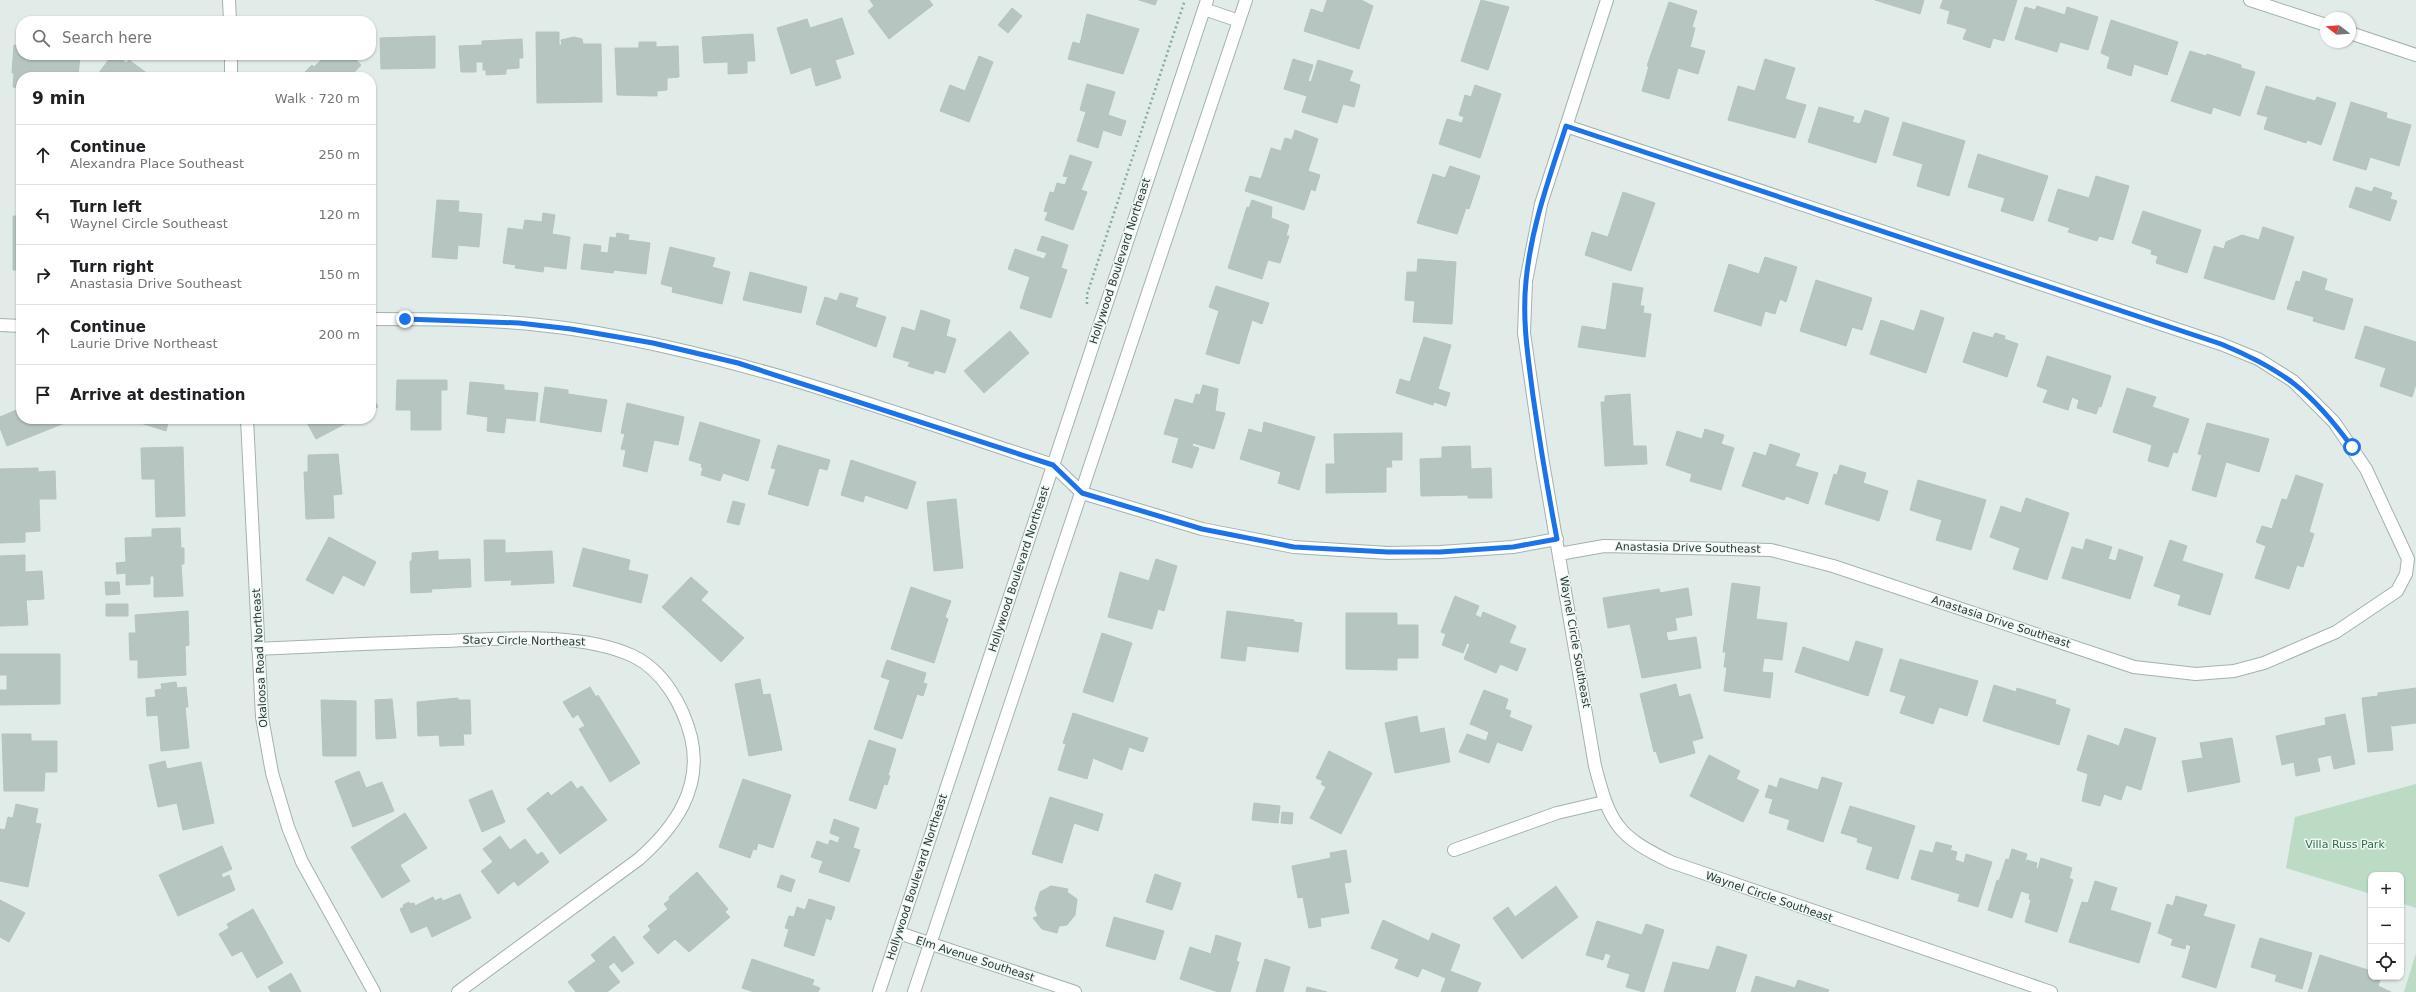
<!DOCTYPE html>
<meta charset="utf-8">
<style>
:root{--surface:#fff;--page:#f6f6f6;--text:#202124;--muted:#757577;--line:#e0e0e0}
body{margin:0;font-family:"DejaVu Sans",sans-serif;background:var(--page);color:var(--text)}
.controls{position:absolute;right:12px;bottom:12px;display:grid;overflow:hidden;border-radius:8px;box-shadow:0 1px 3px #0004}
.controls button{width:36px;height:36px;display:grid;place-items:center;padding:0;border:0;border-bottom:1px solid var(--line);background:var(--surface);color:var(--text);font:20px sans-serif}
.compass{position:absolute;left:2320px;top:12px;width:36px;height:36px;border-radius:50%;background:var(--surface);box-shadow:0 1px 3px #0004;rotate:287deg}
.stop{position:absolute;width:12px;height:12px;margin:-9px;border:3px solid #1a73e8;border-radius:50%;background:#fff}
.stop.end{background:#1a73e8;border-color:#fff;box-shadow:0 1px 4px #0008}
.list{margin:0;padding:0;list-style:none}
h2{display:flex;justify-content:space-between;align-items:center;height:52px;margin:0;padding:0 16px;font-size:17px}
h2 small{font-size:13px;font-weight:400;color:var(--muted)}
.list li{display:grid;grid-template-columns:26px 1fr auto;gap:12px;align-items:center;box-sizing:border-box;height:60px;padding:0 16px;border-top:1px solid var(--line)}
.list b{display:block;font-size:15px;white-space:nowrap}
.list p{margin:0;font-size:13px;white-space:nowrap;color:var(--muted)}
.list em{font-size:13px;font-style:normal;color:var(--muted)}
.icon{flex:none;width:22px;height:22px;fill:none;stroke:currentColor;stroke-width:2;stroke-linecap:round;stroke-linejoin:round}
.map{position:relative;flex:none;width:2416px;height:992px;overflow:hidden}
.search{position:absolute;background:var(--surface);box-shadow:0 1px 3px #0004;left:16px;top:16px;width:360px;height:44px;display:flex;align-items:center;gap:10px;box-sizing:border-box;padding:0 14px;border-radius:16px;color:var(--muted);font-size:15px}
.panel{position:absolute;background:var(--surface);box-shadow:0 1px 3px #0004;left:16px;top:72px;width:360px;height:352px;border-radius:16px}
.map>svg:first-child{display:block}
</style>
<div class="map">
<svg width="2416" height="992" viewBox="0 0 2416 992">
<rect width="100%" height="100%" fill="#e1ebe7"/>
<path fill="#bbdbc5" d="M2416,784V908L2401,903V875H2371V894L2286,868L2295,817Z
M2416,953V992H2404Z"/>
<path fill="#b6c5c0" stroke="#b4c4be" d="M870,0H929L933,5L889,39L868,11L874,6Z
M1139,0H1157L1155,5Z
M1327,0H1361L1373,6L1359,49L1304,31L1311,9L1323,13Z
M1481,0L1509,7L1488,70L1461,61Z
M1875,0H1924L1920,14Z
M1943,0H2017L2004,41L1993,38L1990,48L1963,39L1967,29L1947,23L1950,11L1940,8Z
M1669,2L1697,11L1692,27L1695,28L1690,47L1705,51L1698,74L1678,68L1669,99L1642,91L1649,66H1647Z
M2037,6L2065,15L2067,7L2098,17L2088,50L2060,42L2057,52L2015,39L2025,7L2035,10Z
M1012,8L1022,16L1008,33L998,25Z
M1087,14L1139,29L1123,74L1068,59L1073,42L1080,44Z
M842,18L854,54L835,60L841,78L816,86L811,67L791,74L777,28L807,19L810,28Z
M2111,20L2178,42L2167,75L2134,64L2131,76L2107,68L2110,57L2101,53Z
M536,32H559V45H562L561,40L574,37L582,39L583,44H601L602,102L537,103Z
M753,34L755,61H747V73L728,74V62L704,63L702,37Z
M435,36V68L381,69L380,38Z
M522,39L523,58H519V68L506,69V74L486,75V70H483V62H476V72H461L459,46L482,45V41Z
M639,42H656V47L678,46L679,77L667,78V90L657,91V96L617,95L615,48H639Z
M14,45L21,46V55H80L78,77H21V88L13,87L14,73H12Z
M2190,51L2206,56L2207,54L2241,65V68L2255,72L2240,116L2213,107L2211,114L2171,101Z
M112,55H116L126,63L129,60L152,77H96Z
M326,55H351L361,65L350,77H300L312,65L314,67Z
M979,56L993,62L969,122L940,111L950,85L965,91Z
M1293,59L1313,65L1308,81L1311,82L1318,60L1353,71L1349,81L1360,85L1354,107L1343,104L1337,123L1302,112L1307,96L1284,89Z
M1765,59L1795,68L1785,99L1806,105L1795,138L1728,120L1738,86L1755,91Z
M1087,84L1115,92L1108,115L1126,121L1121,136L1103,130L1098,148L1077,141L1086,112L1080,110Z
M1475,85L1501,94L1480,158L1439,144L1447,119L1462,123L1464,117L1459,115L1465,95L1471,97Z
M2266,86L2298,96L2315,101L2317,97L2336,103L2321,145L2307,140L2306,143L2264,129L2268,117L2257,114Z
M2351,102L2387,113L2386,118L2411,125L2399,166L2370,157L2366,170L2333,160Z
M1819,107L1854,117L1852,122L1860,124L1865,110L1889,118L1876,163L1808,142Z
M1903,122L1965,141L1949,196L1917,186L1923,164L1893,155Z
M1295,130L1318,139L1308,171L1320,175L1315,191L1311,189L1304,210L1245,191L1250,176L1261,179L1271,148L1281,151L1285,138L1292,140Z
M1978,154L2048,176L2033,221L2001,211L2005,198L1968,187Z
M1070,155L1092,162L1081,190L1087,192L1073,230L1045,220L1048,212L1044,211L1050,192L1054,193L1057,183L1065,185L1068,177L1063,176Z
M1450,166L1480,176L1469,209L1466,208L1457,234L1417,223L1433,174L1445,178Z
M2096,176L2129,186L2113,240L2099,236L2097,241L2068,232L2070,228L2048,221L2058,189L2089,198Z
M2356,187L2372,192L2374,187L2392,193L2390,199L2397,201L2390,221L2349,207Z
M1623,192L1655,203L1631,271L1585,255L1592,232L1608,237Z
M437,200L459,201L458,212L482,214L479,247L458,245L457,259L432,257Z
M1252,200L1272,207L1271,218L1289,225L1286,236H1289L1280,263L1268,260L1262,279L1228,268L1247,207L1249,208Z
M2143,211L2201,230L2187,273L2156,263L2158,256L2151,254L2152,250L2132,243Z
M543,213L555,215L552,234L570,237L566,269L544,266L543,272L515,268L516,265L503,263L508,228L523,230L525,220L542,222Z
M13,216H21V270H13Z
M2263,227L2294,237L2274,300L2204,278L2214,246L2224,249L2226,242L2242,235L2259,240Z
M617,233L629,235L628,240L650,243L646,274L614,270L613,273L581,269L584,244L601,246L600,252L608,253L610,237L616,238Z
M1042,236L1068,245L1061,268L1067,270L1051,318L1020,308L1030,277L1008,269L1015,249L1044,259L1047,253L1037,250Z
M670,247L715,258L712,267L730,272L722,304L672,292L673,287L661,284Z
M1765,257L1797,267L1786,302L1780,299L1775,314L1765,311L1761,326L1714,311L1729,264L1759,274Z
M1418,259L1456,262L1452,324L1413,322L1415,301L1405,300L1407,272H1417Z
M2303,271L2327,279L2324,290L2353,299L2344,330L2313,321L2314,317L2287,309L2296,281L2300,282Z
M750,272L807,287L801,313L743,300Z
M1816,280L1872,298L1862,330L1852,327L1846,346L1800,331Z
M1613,283L1643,288L1640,306H1644L1643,313L1651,314L1645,357L1578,347L1582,326L1606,330Z
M1216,286L1269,303L1262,324L1252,320L1239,364L1206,354L1219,311L1209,307Z
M840,293L858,298L855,307L886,317L876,347L816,324L825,297L837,301Z
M921,310L950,320L946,336L956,339L945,373L935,370L933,374L908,366L910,362L893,357L902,327L915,331Z
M1921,310L1944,318L1926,373L1870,354L1881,320L1914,331Z
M2365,326L2416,342V384L2412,397L2380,386L2386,368L2355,358Z
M1010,331L1029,353L984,393L964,371Z
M1973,332L1993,338L1995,333L2005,336L2004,339L2018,344L2007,377L1963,362Z
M1424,337L1451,345L1438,389L1450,393L1446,406L1434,402L1433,405L1396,393L1400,379L1410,382Z
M2047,356L2111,376L2101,407L2099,406L2096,414L2077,408L2079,400L2072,397L2068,410L2043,402L2048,390L2037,386Z
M397,380H447V390H441V430H411V410H396Z
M470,382L504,385V390L538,393L535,421L506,418L504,433L487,431L488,417L467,414Z
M1203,385L1218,389L1215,411L1225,413L1214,449L1193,443L1192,446L1199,448L1192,468L1172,462L1179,438L1164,434L1175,399L1193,404L1196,394L1200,395Z
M545,387L568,390V394L607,400L601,432L540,422Z
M2127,388L2156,397L2152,407L2189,419L2177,453L2173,452L2168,467L2148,461L2152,445L2113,432Z
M371,394L378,407L371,410Z
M1630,394L1633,446H1646L1647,464L1605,466L1601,402H1605V396Z
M627,403L684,417L678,445L654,440L647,472L623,466L626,450L621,449L625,434L621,433Z
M21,408V419H66L67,422L7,446L0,428V417Z
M128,419H169L166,431Z
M305,419H354L316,439Z
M700,422L760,440L748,481L723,473L720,481L701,475L703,468L701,467L702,464L689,460Z
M1264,422L1315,437L1299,490L1278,483L1281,472L1240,459L1249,429L1262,433Z
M2207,423L2269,439L2259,472L2226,462L2216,497L2192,490L2202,455L2198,454Z
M1705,429L1724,435L1721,444L1734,448L1721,490L1690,481L1692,474L1666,465L1677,431L1702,439Z
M1402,433V460H1391L1392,467H1386V492L1326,493V464H1335L1334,434Z
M1770,444L1800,454L1795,466L1818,473L1808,504L1786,496L1784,500L1742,486L1754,452L1766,456Z
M778,445L830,460L827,470L819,468L808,506L768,494L776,469L771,468Z
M1470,446L1471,469L1491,468L1492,498H1468V495L1421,496L1420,459L1442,458V447Z
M183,447L185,516L156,517L155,479H142L141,448Z
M338,454L342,494L333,495L334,518L306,519L304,472H308V455Z
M851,460L916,482L907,509L865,495L863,502L841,495Z
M1840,465L1866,473L1863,483L1888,491L1879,521L1825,504L1834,474L1837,475Z
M38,468V472L55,471L56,499H39L40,531L25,532V542L0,543V469Z
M2296,475L2323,484L2309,532L2314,534L2303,567L2297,565L2289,589L2255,578L2266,546L2256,542L2262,526L2272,529L2282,499L2287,500Z
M1918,480L1986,500L1971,550L1936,540L1942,520L1910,510Z
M2026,498L2069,513L2047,580L2013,569L2020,548L1990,537L2001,506L2021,513Z
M956,499L963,568L934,571L927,502Z
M733,501L745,504L739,525L727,522Z
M180,528L181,548H184V564H181L183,596L154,597V576H150V584L126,585V573L117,574L116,563L126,562L125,538L152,537V529Z
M329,537L376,562L364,586L343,575L333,594L306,580Z
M2086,539L2112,547L2108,559L2116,561L2119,549L2143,557L2130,599L2062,578L2072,547L2083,550Z
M484,540H505V553L552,551L554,583L511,585L512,580L485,581Z
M2170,540L2187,546L2182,561L2223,574L2210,615L2178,605L2181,595L2154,586Z
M583,548L630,560L628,570L648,575L641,603L573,586Z
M438,551V560L470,559L471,587L431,589L432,592L411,593L410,561H412V553Z
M25,555V572L42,571L44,599L26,600L28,625L0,626V556Z
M1156,559L1177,566L1164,611L1158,609L1152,629L1108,617L1120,572L1149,581Z
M691,577L708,592L701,600L744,638L721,662L662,607Z
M105,582H119L120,594L106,595Z
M1732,583L1760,587L1756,619L1787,623L1782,660L1764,658L1762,672L1773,673L1770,698L1724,691L1727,667H1724L1726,652H1723Z
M911,587L951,601L945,617L948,619L934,663L891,649Z
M1688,588L1692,615L1675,618L1677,630L1666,632L1668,641L1696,637L1701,668L1642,678L1630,624L1608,628L1603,598L1659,589L1660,593Z
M1455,596L1479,606L1475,615L1481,618L1483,612L1516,626L1509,643L1526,649L1517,671L1500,664L1496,673L1464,659L1470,644L1467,643L1463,653L1442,645L1446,634L1441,632Z
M106,604H128V616H106Z
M188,611L189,645L185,646L186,675L138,678V660H130L129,633H136L135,615Z
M1227,611L1294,620V622L1302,623L1298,652L1247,646L1245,661L1221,658Z
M1346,613H1397V625H1418V658H1397V670L1346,669Z
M1102,633L1132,643L1113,702L1083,692Z
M1856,641L1883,649L1868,696L1795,672L1803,647L1849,662Z
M0,654H60V704L0,705V690H7V675H0Z
M1900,659L1978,681L1967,716L1939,707L1933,724L1900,713L1906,696L1890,691Z
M887,660L926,673L923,683L927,684L923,696L917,694L902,739L874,729L890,680L881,677Z
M760,679L763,695L770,694L782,750L749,756L735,684Z
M176,682L177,688L186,687L188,707H185L189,748L161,751L158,715L147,716L146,698L156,697L155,690L162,689L161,684Z
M1676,684L1679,697L1690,694L1703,738L1692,741L1695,753L1660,763L1656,751L1654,752L1640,694Z
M1994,685L2016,692L2017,688L2056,700L2055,704L2070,709L2059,745L1983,721Z
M590,687L596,697L598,695L640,763L610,782L579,729L585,726L578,714L573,718L563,702Z
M2416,688V723L2392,726L2390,720L2393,750L2368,752L2362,698L2378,696V693Z
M1484,690L1508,699L1505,709L1511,711L1509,717L1532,726L1522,751L1497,742L1489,763L1459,752L1467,734L1486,741L1489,732L1470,724Z
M458,698V700H470L471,734H463L464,745L440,746L439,735L418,736L417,702Z
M392,699L396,738L376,739L375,700Z
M321,700L356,701V756H323Z
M1073,713L1148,738L1143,752L1129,747L1122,770L1093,758L1087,779L1058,770L1066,744L1063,743Z
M2345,714L2355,764L2334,769L2331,755L2317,758L2320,771L2296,776L2294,762L2282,765L2276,736L2326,725L2325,718Z
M1417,716L1420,733L1444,728L1450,762L1395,773L1385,723Z
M2125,728L2156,738L2141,790L2126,785L2121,800L2104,794L2100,806L2082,801L2088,774L2077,770L2088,735L2119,746Z
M2,734H31V741H57V772H45L44,791H4Z
M2232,738L2240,782L2188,792L2182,761L2203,758L2200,743Z
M869,740L896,749L888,775L890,776L887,785L884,784L876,809L849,800Z
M1329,751L1372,773L1341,834L1310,818L1326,787L1321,784L1323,781L1316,778Z
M1709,755L1740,771L1736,779L1759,790L1743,822L1690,796Z
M165,761L167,769L201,762L214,823L183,830L177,803L158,807L149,765Z
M359,771L366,788L382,782L394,811L353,827L335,781Z
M1822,777L1842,783L1823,842L1787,829L1790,820L1769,813L1773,799L1765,797L1769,785L1777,788L1780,778L1818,790Z
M743,779L791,795L773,848L758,843L756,850L753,849L750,858L719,847Z
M571,781L577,789L582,786L607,820L560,854L527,809L548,792L551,796Z
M492,790L505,822L482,832L469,800Z
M1050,797L1103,814L1098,831L1074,823L1062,863L1032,854Z
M1254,803L1280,806L1278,823L1252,820Z
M16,804L38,809L35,823L41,824L28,887L0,881V829L5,830L8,817L13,818Z
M1850,806L1915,826L1898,879L1866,869L1873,847L1857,842L1858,838L1841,833Z
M1282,812L1293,813L1292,824L1281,823Z
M405,813L427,848L400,865L410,881L382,898L351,847Z
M834,819L859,828L853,848L860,850L849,882L819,872L823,861L811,857L817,841L828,845L830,840L838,843L840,837L830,833Z
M500,836L510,850L525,839L537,855L542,852L549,862L518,886L514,881L498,894L481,871L493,862L483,849Z
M1936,842L1952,846L1950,850L1957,852L1955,860L1964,863L1966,854L1992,862L1978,907L1958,901L1960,894L1911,879L1920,850L1933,853Z
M222,846L232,869L221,874L223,878L229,875L235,890L178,916L159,875Z
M2012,849L2027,854L2024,865L2027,860L2037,863L2036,868L2038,869L2041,858L2072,868L2069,878L2073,880L2057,932L2025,922L2031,900L2029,899L2030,894L2021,891L2012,918L1988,910L1997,880L1999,881L2006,859L2009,860Z
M1346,850L1351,882L1344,883L1349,913L1320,918L1321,926L1309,928L1303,897L1298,898L1292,866L1331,858L1330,853Z
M697,872L728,909L725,912L730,917L689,952L675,939L658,954L643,937L651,930L648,926L668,909L664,904L670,899L669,897Z
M1155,874L1181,883L1172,910L1146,902Z
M781,875L795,880L791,892L777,887Z
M2095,881L2117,888L2110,910L2151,923L2139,963L2069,942L2082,902L2088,903Z
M1051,886L1068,889L1067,892L1077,899L1075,915L1067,925L1059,926L1057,933L1042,929L1033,918L1038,916L1035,909L1040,892Z
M1556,886L1578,917L1522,959L1493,918L1508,907L1515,917Z
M460,894L471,918L432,937L427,926L411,933L400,909L404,907L403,905L409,902L410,904L414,903L415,906L433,897L435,901L441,898L443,901Z
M2176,896L2207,905L2203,916L2235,925L2216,988L2182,977L2191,946L2186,944L2185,949L2171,945L2173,939L2158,933L2167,904L2173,906Z
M809,899L835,907L831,920L826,918L814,956L784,946L789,929L785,928L789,916L794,917L797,907L805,910Z
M0,900L25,913L9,942L0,937Z
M253,909L283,963L257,978L242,951L232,956L219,934L229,928L227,924Z
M1114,917L1164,931L1155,960L1106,946Z
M1383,920L1429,941L1432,933L1460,945L1450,971L1481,983L1477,992H1441L1446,978L1422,968L1418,977L1395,968L1399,959L1371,948Z
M1597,921L1642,935L1646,924L1664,930L1644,992L1626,987L1630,974L1607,967L1611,955L1605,953L1603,960L1586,955Z
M1216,935L1241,943L1236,961L1239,962L1230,992H1218L1180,979L1190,947L1211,954Z
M614,936L634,963L622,972L614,962L608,967L620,982L607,992H576L568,982L596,961L591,955Z
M2260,938L2312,953L2302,989L2275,981L2277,975L2251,967Z
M1717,946L1747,955L1735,992H1664L1673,962L1709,970Z
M2320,955L2371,971V977H2381L2378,986L2391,992H2308Z
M752,959L814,980L812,985L820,988L818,992H754L742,988Z
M1265,959L1290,967L1283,992H1256Z
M291,973L301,992H271L268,987Z
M1756,976L1795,988L1798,980L1829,990L1828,992H1751Z
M1307,987L1327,992H1306Z"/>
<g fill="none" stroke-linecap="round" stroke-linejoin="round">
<g stroke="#a4b2ae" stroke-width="14">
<path id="minor" d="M229,0L230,21
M1607,0L1541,204L1526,281L1524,333L1542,457L1595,766C1610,824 1617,836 1671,862L2051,992
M2250,0L2326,25
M1204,9L1239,21
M2350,33L2416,55
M231,55V77
M371,319C437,319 506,319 572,329C738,354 895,413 1053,465L1082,493L1202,529L1294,547L1388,553L1440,552L1513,547L1557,539
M0,325L21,326
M247,419L262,717L272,773L288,827L302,862L374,992
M1559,554L1604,546L1771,550L1833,566L2134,667L2196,674L2234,671L2264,663L2336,632L2397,591L2406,574L2408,559L2366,469L2334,422L2293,381L2258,359L2221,344L1566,126
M258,649C320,646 381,643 442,641C501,639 579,631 633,656C664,671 683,706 691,737C703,788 675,827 639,859L458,992
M1454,850L1557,813L1604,802
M899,933L1075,992
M879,992L1207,0
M914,992L1246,0"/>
</g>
<path stroke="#83aca2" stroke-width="2.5" stroke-dasharray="2 3" stroke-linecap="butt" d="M1087,304V294L1185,0"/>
<use href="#minor" stroke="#fff" stroke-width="12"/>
</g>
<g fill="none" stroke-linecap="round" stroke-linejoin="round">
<path stroke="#1a73e8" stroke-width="5" d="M405,319L519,323L571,329L653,343L738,363L1053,465L1082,493L1202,529L1294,547L1388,552H1440L1513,547L1557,539C1548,492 1540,444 1533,396C1528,357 1522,320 1526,281C1531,227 1550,176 1566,126L2221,344C2284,370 2312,392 2352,447"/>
</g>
<g text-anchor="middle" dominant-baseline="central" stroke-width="3" stroke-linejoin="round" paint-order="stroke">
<g font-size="11" fill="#223a35" stroke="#f1f7f5">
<text transform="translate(1120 261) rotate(-72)">Hollywood Boulevard Northeast</text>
<text transform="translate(1688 548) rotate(1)">Anastasia Drive Southeast</text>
<text transform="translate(1019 569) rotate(-72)">Hollywood Boulevard Northeast</text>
<text transform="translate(2001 622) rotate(18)">Anastasia Drive Southeast</text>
<text transform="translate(524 641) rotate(1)">Stacy Circle Northeast</text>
<text transform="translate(1575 642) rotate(80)">Waynel Circle Southeast</text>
<text transform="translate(260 658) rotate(-93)">Okaloosa Road Northeast</text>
<text transform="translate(917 877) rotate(-72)">Hollywood Boulevard Northeast</text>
<text transform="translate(1769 897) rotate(19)">Waynel Circle Southeast</text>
<text transform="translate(975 959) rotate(18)">Elm Avenue Southeast</text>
</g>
<g font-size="11" fill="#2f6f4b" stroke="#f1f7f5">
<text x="2345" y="844">Villa Russ Park</text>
</g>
</g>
</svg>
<div class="controls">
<button>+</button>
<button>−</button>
<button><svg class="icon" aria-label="locate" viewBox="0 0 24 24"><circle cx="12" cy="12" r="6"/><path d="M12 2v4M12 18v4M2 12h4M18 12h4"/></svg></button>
</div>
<svg class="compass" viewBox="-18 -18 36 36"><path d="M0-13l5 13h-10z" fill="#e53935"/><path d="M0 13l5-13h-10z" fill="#757577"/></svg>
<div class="stop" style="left:2352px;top:447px"></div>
<div class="stop end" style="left:405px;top:319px"></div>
<div class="search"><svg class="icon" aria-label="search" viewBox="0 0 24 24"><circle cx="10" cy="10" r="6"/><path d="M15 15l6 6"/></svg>Search here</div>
<section class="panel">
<h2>9 min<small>Walk · 720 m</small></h2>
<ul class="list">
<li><svg class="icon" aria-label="ahead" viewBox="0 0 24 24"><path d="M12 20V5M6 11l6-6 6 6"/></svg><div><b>Continue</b><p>Alexandra Place Southeast</p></div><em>250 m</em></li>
<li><svg class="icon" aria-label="left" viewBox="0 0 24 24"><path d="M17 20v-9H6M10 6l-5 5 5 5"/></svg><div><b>Turn left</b><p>Waynel Circle Southeast</p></div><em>120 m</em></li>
<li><svg class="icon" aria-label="right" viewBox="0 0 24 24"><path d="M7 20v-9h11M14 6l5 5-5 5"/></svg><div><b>Turn right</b><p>Anastasia Drive Southeast</p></div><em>150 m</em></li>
<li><svg class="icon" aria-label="ahead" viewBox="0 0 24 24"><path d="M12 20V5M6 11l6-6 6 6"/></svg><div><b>Continue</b><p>Laurie Drive Northeast</p></div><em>200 m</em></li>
<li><svg class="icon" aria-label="arrive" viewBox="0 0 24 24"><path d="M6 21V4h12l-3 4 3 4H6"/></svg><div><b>Arrive at destination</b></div></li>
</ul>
</section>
</div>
